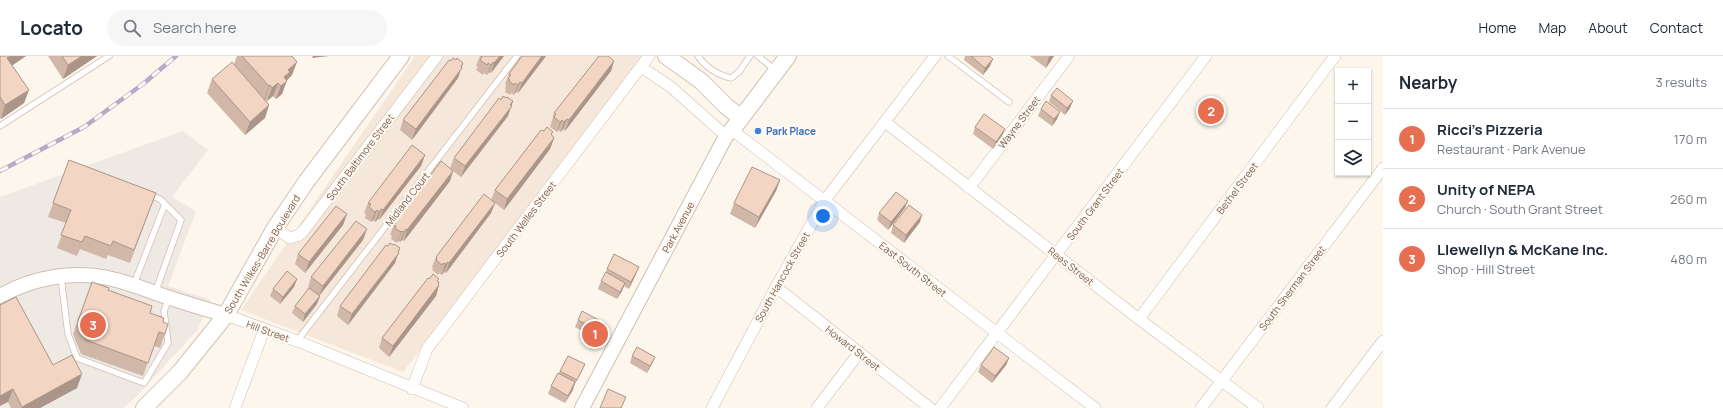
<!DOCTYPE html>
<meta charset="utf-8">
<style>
:root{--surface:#fff;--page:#f6f6f7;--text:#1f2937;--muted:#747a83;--line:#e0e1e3;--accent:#e76f51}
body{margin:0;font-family:Manrope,sans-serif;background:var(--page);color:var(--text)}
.controls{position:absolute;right:12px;top:12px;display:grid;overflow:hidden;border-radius:0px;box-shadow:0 1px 3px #0004}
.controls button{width:36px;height:36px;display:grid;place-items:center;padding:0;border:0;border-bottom:1px solid var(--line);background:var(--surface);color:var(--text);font:20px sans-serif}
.you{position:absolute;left:823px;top:160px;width:14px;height:14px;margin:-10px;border:3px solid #fff;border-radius:50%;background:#1a73e8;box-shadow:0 0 0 6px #1a73e833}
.badge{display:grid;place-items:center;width:26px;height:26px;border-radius:50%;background:var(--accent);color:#fff;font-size:13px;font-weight:700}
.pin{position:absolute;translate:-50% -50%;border:2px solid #fff;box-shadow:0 1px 4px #0006}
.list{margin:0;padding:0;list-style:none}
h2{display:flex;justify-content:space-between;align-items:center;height:52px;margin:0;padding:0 16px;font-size:17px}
h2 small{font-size:13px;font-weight:400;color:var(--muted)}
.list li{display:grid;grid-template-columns:26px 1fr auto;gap:12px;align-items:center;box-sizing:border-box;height:60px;padding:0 16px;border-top:1px solid var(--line)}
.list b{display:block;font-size:15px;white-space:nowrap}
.list p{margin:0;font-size:13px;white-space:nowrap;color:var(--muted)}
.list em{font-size:13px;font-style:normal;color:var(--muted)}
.icon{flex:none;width:22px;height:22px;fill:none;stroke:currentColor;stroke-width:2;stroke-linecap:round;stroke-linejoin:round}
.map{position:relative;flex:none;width:1383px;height:352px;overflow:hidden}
header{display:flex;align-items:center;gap:24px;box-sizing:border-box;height:56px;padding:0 20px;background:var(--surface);border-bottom:1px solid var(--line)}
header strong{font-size:19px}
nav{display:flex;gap:22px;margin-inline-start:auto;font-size:14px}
.search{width:280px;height:36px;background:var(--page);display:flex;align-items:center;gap:10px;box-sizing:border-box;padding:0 14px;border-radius:22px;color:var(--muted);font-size:15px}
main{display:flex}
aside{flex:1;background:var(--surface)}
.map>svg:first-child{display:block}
</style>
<header>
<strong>Locato</strong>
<div class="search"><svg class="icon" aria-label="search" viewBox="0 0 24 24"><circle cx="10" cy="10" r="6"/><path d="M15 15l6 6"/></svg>Search here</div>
<nav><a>Home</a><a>Map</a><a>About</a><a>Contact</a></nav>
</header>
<main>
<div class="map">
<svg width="1383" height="352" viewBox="0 0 1383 352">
<rect width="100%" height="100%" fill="#fdf6ec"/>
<path fill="#f5e8da" d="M415,0H649L403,316L241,254Z"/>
<path fill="#efe9e4" d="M183,75L208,94L172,141L196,155L168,230L211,244L198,273L137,340L123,352H0V141Z"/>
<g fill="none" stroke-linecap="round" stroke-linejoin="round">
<g stroke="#d1beb0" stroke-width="7">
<path id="service" d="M698,0C705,11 718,19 731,22L739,16L750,0
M758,0L775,14
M948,0L1009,46
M0,70L109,0
M149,139L160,143L181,164L155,237
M61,221L68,278L77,302L144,327L168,287L164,255L169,242
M134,228L165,148
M297,285L517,0"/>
</g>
<g stroke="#d1beb0" stroke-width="12">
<path id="minor" d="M641,11L671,31L726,80
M885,66L1139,263L1258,352
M732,74L1095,352
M969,132L1069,0
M275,172L290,182L299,179L304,174L437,0
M776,231L930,352
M226,259L297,285L463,352
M1139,263L1335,0
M412,333L427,293L649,0
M235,352L264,274
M712,352L776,231L825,144L935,0
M817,352L859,297
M940,352L1206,0
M1201,352L1383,112
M1332,352L1383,285"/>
</g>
<g stroke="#d1beb0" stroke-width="16">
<path id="tertiary" d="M0,240C34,221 74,214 112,223C130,227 147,234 164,240C185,247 205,253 226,259
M582,352L726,80L732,74"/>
</g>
<g stroke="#d6c0b0" stroke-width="18">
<path id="secondary" d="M666,0L701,25L726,50L741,62
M732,74L788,0
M144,352L180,316L226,259L275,172L306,126L401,0"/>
</g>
<use href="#service" stroke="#fff" stroke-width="5.5"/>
<use href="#minor" stroke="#fff" stroke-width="11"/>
<use href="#tertiary" stroke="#fff" stroke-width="14"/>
<use href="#secondary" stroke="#fff" stroke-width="16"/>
<g stroke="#b9a8c9" stroke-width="4.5">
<path id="rail" d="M0,115L84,71L143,28L176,0"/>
</g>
<use href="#rail" stroke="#fffaf3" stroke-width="3" stroke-dasharray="9" stroke-linecap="butt"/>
</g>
<path fill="#d1b7a8" d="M0,0H26L12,9L29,34L24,47L1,63L0,62Z
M48,0H97L63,23Z
M237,0H292V19L287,24L282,38L276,43L273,40L267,45L265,43L269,49L265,62L245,79L207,37L212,23L234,8Z
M480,0H504L491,17L489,16L487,19L484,17L483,19L476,14L478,11L476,10Z
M522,0H546L518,37L516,36L514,39L511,37L510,39L505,36L506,34L505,33L506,29L505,28L509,18Z
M965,0H989L990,10L983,19L964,4Z
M1030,0H1054L1046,12Z
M456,4L463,7L458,22L412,84L400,74L403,64L451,5Z
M614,5L611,15L565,75L563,73L561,76L558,74L557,76L550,71L551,68L554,57Z
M1051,39L1070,52L1065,59L1049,46Z
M506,42L513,45L508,60L461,121L453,115L450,125L404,185L402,184L400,186L398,185L397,187L391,183L392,180L390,179L391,177V176L395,166L450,112L454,102L501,44Z
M1041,53L1057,63L1052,70L1038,60Z
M975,71L1002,80L993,93L973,78Z
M544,75L552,79L554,82L550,93L504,154L495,147L491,157L446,217L444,216L442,219L439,217L438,219L432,214L433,212L432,211L436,201L491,144L495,134Z
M425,99L421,110L379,164L378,163L375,166L373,164L371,166L365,162L366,158L364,157L368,147Z
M69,104L156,137L130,207L108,199L106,203L80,193L77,200L57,192L66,167L48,161Z
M780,124L776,135L755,172L730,158L734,147Z
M905,152L888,174L877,164L879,157Z
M347,158L343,169L305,217L295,208L298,198Z
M920,166L904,187L891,177L893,169Z
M363,184L319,240H320L317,248L303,266L292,257L295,250L309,233L308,232L311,221Z
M393,189L400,192L395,207L348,269L337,260L340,250L388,190Z
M607,213L636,218L629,233L624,230L622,235L617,243L598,233L601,225L605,218Z
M297,223L294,231L280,248L270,240L273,233Z
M429,223L438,226V228L439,229L436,240L389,301L379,292L382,282Z
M92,226L108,234L150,257L165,278L160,292L154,290L143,320L81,298L73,278Z
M0,249L53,309L77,332L40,352H11L8,346Z
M578,264L604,276L599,284L575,271Z
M632,300L652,308L647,317L630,307Z
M1009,302L1006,309L992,327L978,316L981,309Z
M585,308L582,315L565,347L548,338L551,330L559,317L560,315Z"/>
<path fill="#aa9588" d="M11,0H26L3,16L7,2Z
M82,0H97L63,23L68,9Z
M313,0H329L312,2Z
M500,0H504L491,17L494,7Z
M542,0H546L518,37L522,27Z
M1050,0H1054L1046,12L1049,1Z
M993,3L990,10L983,19L985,12Z
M614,5L611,15L565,75L569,64Z
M297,6L292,19L287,24L282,38L276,43L284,21L288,14Z
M493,6L489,16L487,19L491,9Z
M463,7L458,22L412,84L416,73Z
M520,26L516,36L514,39L518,29Z
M278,27L273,40L267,45L272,32Z
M270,29L265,43L264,44L269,30Z
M29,34L24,47L1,63L5,49Z
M513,45L508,60L461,121L465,110Z
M1073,45L1070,52L1065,59L1067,52Z
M269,49L265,62L245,79L250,66Z
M1060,56L1057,63L1052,70L1054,63Z
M567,63L563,73L561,76L564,66Z
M562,64L558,74L557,76L560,66Z
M1005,73L1002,80L993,93L996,86Z
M554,82L550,93L504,154L507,143Z
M425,99L421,110L379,164L383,154Z
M453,115L450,125L404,185L407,174Z
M780,124L776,135L755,172L759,161Z
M908,145L905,152L888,174L891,166Z
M495,147L491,157L446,217L449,207Z
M381,153L378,163L375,166L379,156Z
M377,154L373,164L371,166L375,156Z
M347,158L343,169L305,217L309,206Z
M922,159L920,166L904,187L906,179Z
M367,173L363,184L319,240L323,230Z
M406,173L402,184L400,186L404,176Z
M402,175L398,185L397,187L401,176Z
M400,192L395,207L348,269L352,258Z
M448,206L444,216L442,219L445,208Z
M639,211L636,218L629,233L631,226Z
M297,223L294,231L280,248L283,241Z
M439,226L437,233L439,229L436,240L389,301L393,290Z
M625,227L622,235L617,243L620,236Z
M320,240L317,248L303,266L305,258Z
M606,268L604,276L599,284L602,276Z
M655,301L652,308L647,317L650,310Z
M1009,302L1006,309L992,327L995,320Z
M82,318L77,332L40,352H22V351Z
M575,326L573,334L565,347L568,340Z
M13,333L8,346L0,350V340Z"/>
<path fill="#f3d5c3" stroke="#aa9588" d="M0,0H11L7,2L29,34L5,49L0,41Z
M62,0H82L68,9Z
M242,0H292L297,6L288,14L290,16L284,21L287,25L281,30L278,27L272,32L270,29L269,30Z
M481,0H500L494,7L493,6L491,9L488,7L487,9L480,4L482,1Z
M522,0H542L522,27L520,26L518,29L515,27L514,29L509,25L510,24L508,22L511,19L509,18Z
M599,0H608L614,5L569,64L567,63L564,66L562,64L560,66L554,61L556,58L554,57Z
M971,0H989L993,3L985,12Z
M453,2L456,4L457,2L463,7L461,10L462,12L416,73L403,64L449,4L451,5Z
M232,6L269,49L250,66L212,23Z
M1057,32L1073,45L1067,52L1051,39Z
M503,40L506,42L507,41L513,45L510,49L512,50L465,110L454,102L499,42L501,44Z
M1046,45L1060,56L1054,63L1041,53Z
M984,58L1005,73L996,86L975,71Z
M547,71L553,76L551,78L554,82L507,143L495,134L541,74L544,75Z
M412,89L425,99L383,154L381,153L379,156L377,154L375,156L369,151L371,148L368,147Z
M69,104L156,137L134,194L113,185L111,190L85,180L82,186L61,179L71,154L53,147Z
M441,105L453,115L407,174L406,173L404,176L402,175L401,176L395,172L396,170L394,169L396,167L395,166Z
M752,111L780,124L759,161L734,147Z
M896,136L908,145L891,166L879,157Z
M484,138L495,147L449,207L448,206L445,208L443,207L442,209L436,204L437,202L436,201Z
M909,149L922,159L906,179L893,169Z
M336,150L347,158L309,206L298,198Z
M356,165L367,173L323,230L311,221Z
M390,187L393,189L394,188L400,192L398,196L399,197L352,258L340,250L386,189L388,190Z
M614,198L639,211L631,226L607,213Z
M287,215L297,223L283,241L273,233Z
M606,216L625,227L620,236L601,225Z
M433,218L439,223L437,225L439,226L438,228L439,229L393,290L382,282L428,222L429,223Z
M92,226L109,232L108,234L152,250L150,257L164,262L163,266L168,268L165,278L159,276L148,307L86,284L78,265Z
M309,232L320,240L305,258L295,250Z
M16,241L53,309L72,299L82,318L22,351L13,333L0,340V249Z
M582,255L606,268L602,276L578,264Z
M637,291L655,301L650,310L632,300Z
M994,291L1009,302L995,320L981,309Z
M568,300L585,308L577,324L560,315Z
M558,317L575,326L568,340L551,330Z
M608,333L626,341L621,352H600Z"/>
<circle fill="#3f7fe0" stroke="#fffaf3" stroke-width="1.5" cx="758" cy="75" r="4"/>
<g text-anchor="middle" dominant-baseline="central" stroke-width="4" stroke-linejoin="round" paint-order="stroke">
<g font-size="10" fill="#7a5c4d" stroke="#fffaf3">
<text transform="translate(1019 66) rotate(-53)">Wayne Street</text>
<text transform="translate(360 101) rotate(-53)">South Baltimore Street</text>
<text transform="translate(1237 132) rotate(-53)">Bethel Street</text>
<text transform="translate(407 143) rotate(-52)">Midland Court</text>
<text transform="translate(1095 148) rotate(-53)">South Grant Street</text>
<text transform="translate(526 163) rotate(-53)">South Welles Street</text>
<text transform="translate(678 171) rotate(-62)">Park Avenue</text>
<text transform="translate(262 198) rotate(-59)">South Wilkes-Barre Boulevard</text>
<text transform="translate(1071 210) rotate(38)">Rees Street</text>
<text transform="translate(913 213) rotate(38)">East South Street</text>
<text transform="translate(782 221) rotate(-61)">South Hancock Street</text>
<text transform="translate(1292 232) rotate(-53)">South Sherman Street</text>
<text transform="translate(268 275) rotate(20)">Hill Street</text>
<text transform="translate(853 292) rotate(38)">Howard Street</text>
</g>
<g font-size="10" font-weight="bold" fill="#366cbe" stroke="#fffaf3" text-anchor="start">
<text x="766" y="75">Park Place</text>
</g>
</g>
</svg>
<div class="controls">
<button>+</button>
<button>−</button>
<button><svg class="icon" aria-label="layers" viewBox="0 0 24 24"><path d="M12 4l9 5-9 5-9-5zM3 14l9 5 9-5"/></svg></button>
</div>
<div class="you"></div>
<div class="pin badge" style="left:595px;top:278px">1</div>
<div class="pin badge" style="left:1211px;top:55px">2</div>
<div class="pin badge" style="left:93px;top:269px">3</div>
</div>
<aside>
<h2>Nearby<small>3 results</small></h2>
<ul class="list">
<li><span class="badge">1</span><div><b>Ricci's Pizzeria</b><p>Restaurant · Park Avenue</p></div><em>170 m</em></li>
<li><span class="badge">2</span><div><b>Unity of NEPA</b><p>Church · South Grant Street</p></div><em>260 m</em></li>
<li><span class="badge">3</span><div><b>Llewellyn &amp; McKane Inc.</b><p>Shop · Hill Street</p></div><em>480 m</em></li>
</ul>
</aside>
</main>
